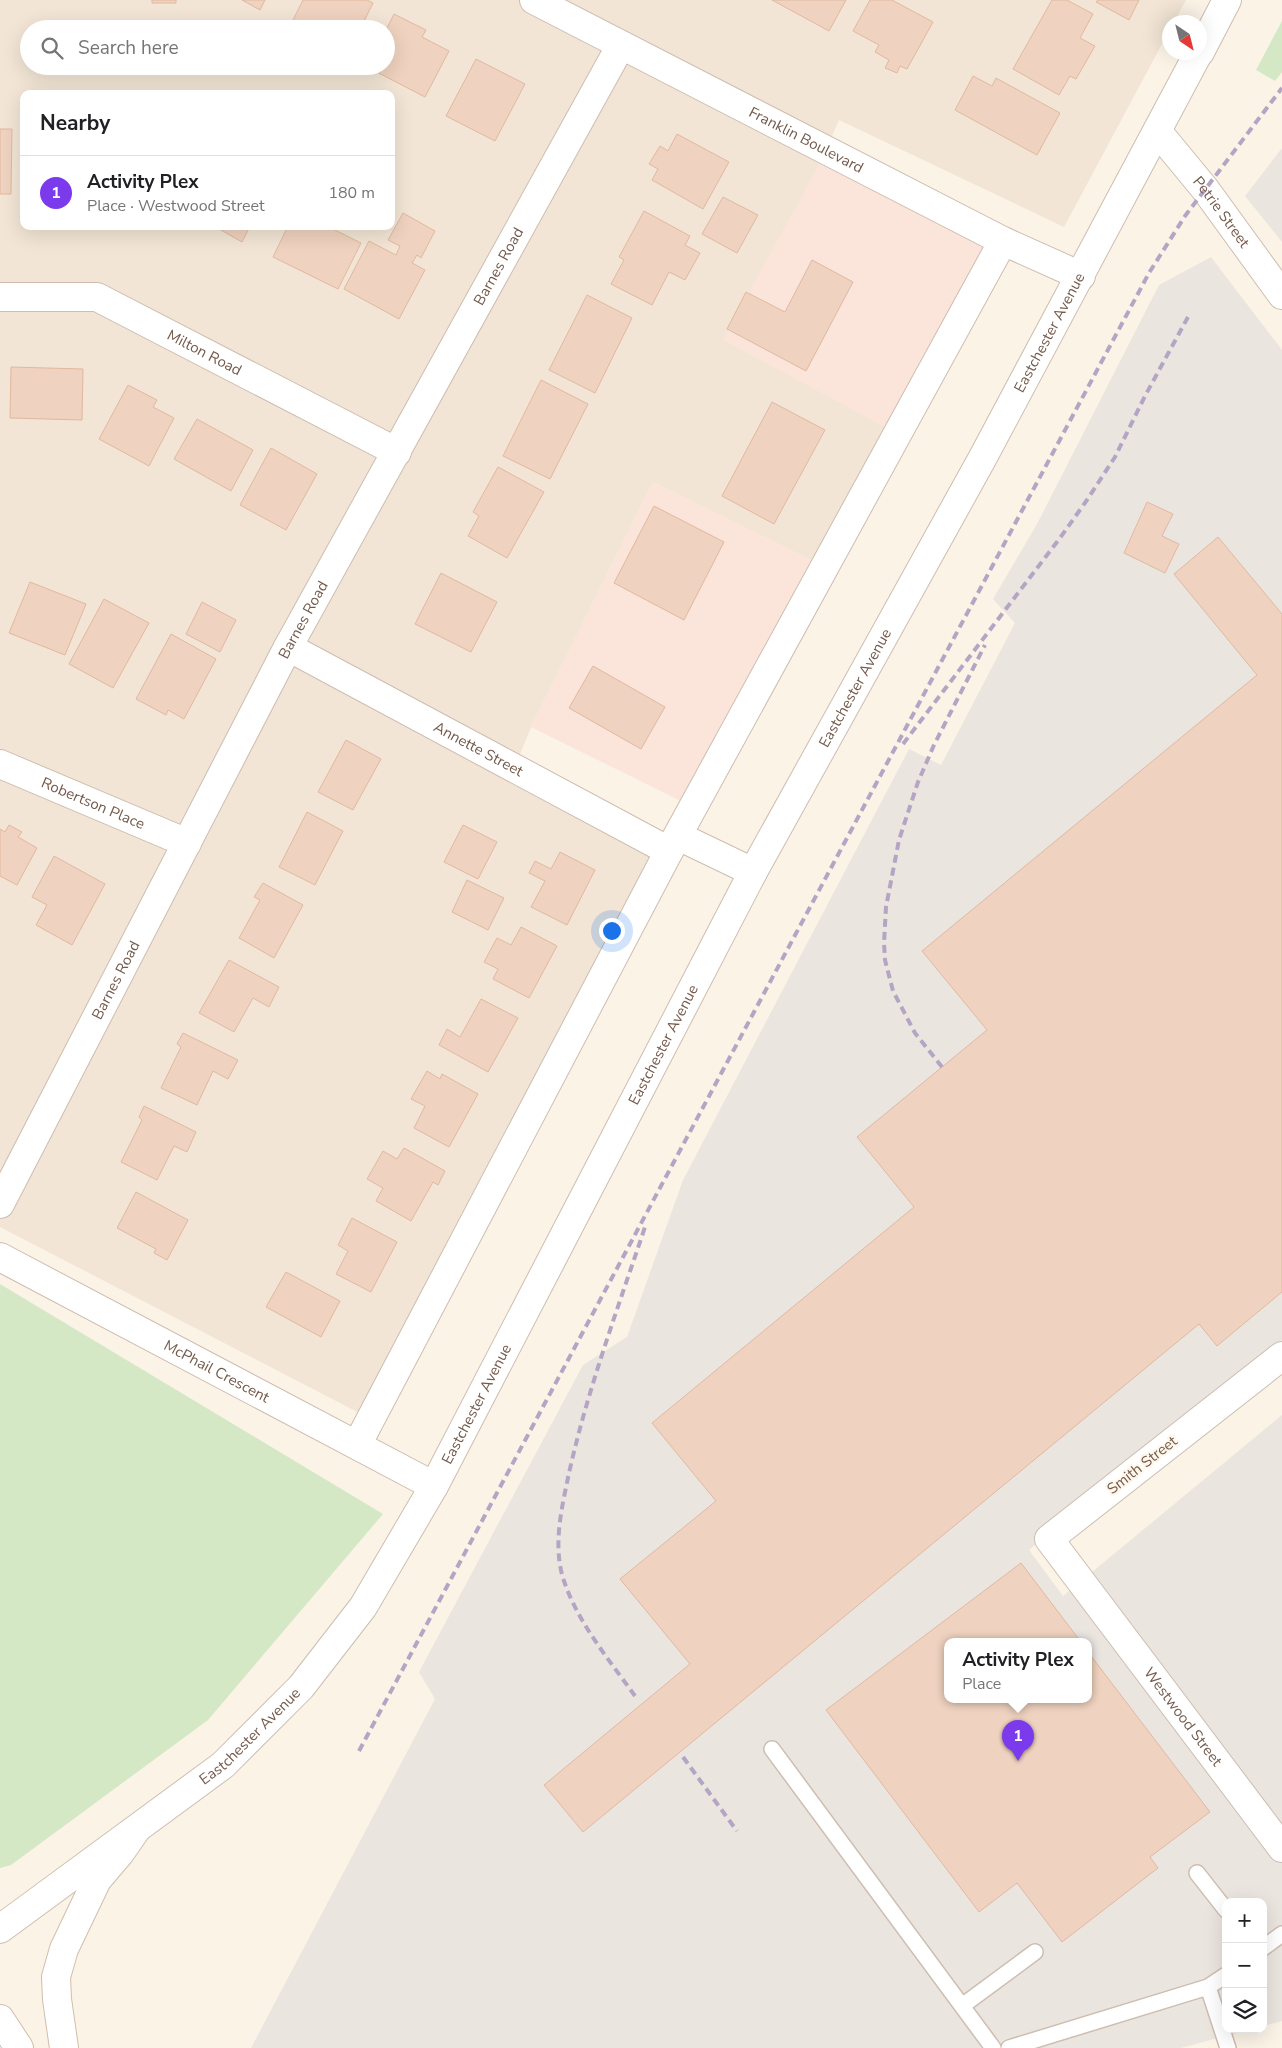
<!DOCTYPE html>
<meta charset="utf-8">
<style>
:root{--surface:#fff;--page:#f2f2f2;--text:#202124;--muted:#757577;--line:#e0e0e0;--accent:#7c3aed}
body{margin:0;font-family:"Nunito Sans",sans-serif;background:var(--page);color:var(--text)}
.controls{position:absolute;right:15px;bottom:15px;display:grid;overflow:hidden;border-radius:10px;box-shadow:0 5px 20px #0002}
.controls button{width:45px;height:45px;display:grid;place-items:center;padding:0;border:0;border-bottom:1px solid var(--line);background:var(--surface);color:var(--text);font:25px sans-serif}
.compass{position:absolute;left:1162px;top:15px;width:45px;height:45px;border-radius:50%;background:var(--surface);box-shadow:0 5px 20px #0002;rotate:145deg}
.you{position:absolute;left:611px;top:930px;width:18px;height:18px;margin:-12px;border:4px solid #fff;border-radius:50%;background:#1a73e8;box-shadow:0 0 0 8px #1a73e833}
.badge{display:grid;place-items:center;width:32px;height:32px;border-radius:50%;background:var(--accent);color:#fff;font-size:16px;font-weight:700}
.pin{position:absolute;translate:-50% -41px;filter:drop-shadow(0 1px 2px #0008)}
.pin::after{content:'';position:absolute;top:26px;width:18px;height:15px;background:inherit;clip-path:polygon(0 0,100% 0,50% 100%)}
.popup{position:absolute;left:944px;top:1638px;width:148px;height:65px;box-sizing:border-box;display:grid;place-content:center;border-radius:10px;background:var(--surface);filter:drop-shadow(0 1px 4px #0005);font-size:16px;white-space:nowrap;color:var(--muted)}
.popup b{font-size:19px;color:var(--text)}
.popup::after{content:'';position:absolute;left:50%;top:100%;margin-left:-10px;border:10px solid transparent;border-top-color:var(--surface)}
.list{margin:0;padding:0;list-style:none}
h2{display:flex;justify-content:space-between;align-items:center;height:65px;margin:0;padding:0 20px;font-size:21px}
h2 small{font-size:16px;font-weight:400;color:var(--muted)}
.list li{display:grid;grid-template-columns:32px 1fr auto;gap:15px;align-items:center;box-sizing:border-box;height:75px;padding:0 20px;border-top:1px solid var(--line)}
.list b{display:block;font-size:19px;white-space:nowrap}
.list p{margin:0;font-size:16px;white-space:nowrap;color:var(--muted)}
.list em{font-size:16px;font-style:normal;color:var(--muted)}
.icon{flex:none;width:28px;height:28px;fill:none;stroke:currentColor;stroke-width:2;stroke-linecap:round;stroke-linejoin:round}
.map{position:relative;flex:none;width:1282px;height:2048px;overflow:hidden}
.search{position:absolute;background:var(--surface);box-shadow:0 5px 20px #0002;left:20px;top:20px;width:375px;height:55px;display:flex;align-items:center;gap:12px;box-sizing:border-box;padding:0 18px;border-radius:28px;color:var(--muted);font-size:19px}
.panel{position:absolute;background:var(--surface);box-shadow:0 5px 20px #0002;left:20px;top:90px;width:375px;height:140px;border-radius:10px}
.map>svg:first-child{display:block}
</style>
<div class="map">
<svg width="1282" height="2048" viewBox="0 0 1282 2048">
<rect width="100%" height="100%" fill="#fbf3e6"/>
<path fill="#f2e5d5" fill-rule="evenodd" d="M0,0H1186L1174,22H1170L1169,31L1064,227L839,120L822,159L892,431L815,562L653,482L531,727L509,782L659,859L365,1416L0,1227ZM29,29H386V66H29ZM24,94H391V226H24Z"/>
<path fill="#fbe4da" d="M822,159L991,250L892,431L723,340Z
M653,482L815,562L693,807L531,727Z"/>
<path fill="#ebe5e0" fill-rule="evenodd" d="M1282,148V242L1245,196Z
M1211,257L1282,350V1340L1029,1550L1063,1596L1282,1415V2021L1263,2026V1902H1226V2029H1251L1181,2048H251L435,1699L419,1672L583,1365L627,1337L683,1180L909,749L941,765L1015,623L993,599L1037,524L1159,285ZM948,1642H1088V1700H948Z"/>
<path fill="#d4e8c5" d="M1282,21V72L1275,81L1256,70Z
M0,1284L383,1514L208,1720L11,1865L0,1868Z"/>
<path fill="#efd2bf" stroke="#e1b8a0" d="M152,0H176V3H152Z
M242,0H265L260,10Z
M303,0H367L373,3L360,29H305L292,22Z
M772,0H846L829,31Z
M870,0H892L933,22L907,69L900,66L897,73L885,68L889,60L875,52L879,45L853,31Z
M1052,0H1067L1093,14L1080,38L1095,46L1076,79L1070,76L1059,95L1013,69Z
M1098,0H1139L1129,20L1096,2Z
M394,14L426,30L422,37L449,51L425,97L367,67L386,66V30Z
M476,59L525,84L495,141L446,116Z
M973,76L992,86L996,78L1060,113L1037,155L955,110Z
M0,129H12L11,194H0Z
M677,134L729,162L703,209L652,180L658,169L649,164L660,146L668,151Z
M723,197L758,215L737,253L702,234Z
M644,211L690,236L685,245L700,253L685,280L669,272L652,305L611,284L624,260L619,257Z
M403,213L435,231L421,258L417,255L412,263L425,270L399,319L344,289L369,241L396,255L400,246L388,240Z
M214,226H250L242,242Z
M288,226H327L361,243L338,289L273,257Z
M812,260L853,282L806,371L727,329L746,292L785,312Z
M587,295L632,318L595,393L549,370Z
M11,367L83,369L82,420L10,418Z
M541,380L588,404L550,479L503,456Z
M128,385L157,400L153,407L174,418L149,466L99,439Z
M772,402L825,430L774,524L722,496Z
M197,419L253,450L231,491L174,459Z
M271,448L317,474L286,530L240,505Z
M498,467L544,492L507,558L468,536L479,516L473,512Z
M1147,502L1173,514L1162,536L1179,544L1165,573L1124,553Z
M654,506L724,542L684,620L614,583Z
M1218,537L1282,614V1292L1217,1346L1199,1324L583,1832L544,1785L690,1664L620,1579L716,1501L652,1423L914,1207L857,1137L987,1030L922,951L1257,675L1174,574Z
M441,573L497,602L471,652L415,624Z
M30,582L86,604L65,655L9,633Z
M104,599L149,623L113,688L69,664Z
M202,602L236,620L220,652L186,634Z
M171,634L216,659L184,719L168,710L166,715L136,699Z
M593,666L665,707L641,749L569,708Z
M346,740L381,759L353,810L318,792Z
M307,812L343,831L315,885L279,867Z
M9,825L22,832L18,837L37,848L17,885L0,876V829L5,832Z
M463,825L497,842L478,879L444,862Z
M560,852L595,870L567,925L531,907L545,881L529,873L535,861L551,869Z
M54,856L105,884L72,945L36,925L47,905L32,897Z
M467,880L504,898L488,930L452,912Z
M263,883L303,905L274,958L239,938L260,900L254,897Z
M521,927L557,946L529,998L493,979L498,969L484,962L497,938L511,945Z
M229,960L279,987L269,1007L253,998L234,1032L199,1013Z
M481,999L518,1018L488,1072L439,1045L447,1029L460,1037Z
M183,1033L238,1060L228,1079L213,1071L197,1105L161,1088L181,1047L177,1044Z
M427,1071L440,1079L442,1074L478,1094L449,1147L414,1128L425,1106L411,1099Z
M144,1106L196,1132L187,1152L174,1146L157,1180L121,1162L142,1120L139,1117Z
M404,1148L445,1171L438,1185L433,1182L411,1221L376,1201L383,1188L367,1179L383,1151L397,1159Z
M136,1192L188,1220L167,1260L154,1253L156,1249L117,1228Z
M352,1218L397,1242L371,1292L336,1274L348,1251L338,1245Z
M286,1272L340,1301L321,1337L266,1307Z
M1021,1563L1081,1642H948V1700H1088V1652L1210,1812L1150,1857L1158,1868L1062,1942L1017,1883L979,1912L826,1710Z"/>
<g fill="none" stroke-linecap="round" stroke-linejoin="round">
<g stroke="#cebdb0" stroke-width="18">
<path id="service" d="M772,1749L993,2048
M1197,1873L1226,1910
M1263,1948L1282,1934
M1208,1987L1228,2048
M962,2006L1035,1952
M1009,2048L1208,1987L1226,1975"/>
</g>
<g stroke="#cebdb0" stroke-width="30">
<g id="minor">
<path id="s1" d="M534,0L1003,241L1081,276"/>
<path id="s2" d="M1158,132L1205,189L1282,295"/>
<path id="s3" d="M0,297H97L397,452"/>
<path id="s4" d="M288,647L669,851"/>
<path id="s5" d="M0,764L187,843"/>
<path d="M678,836L753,872"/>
<path id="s6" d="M0,1204L288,647L621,45"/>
<path id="s7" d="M0,1257L434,1486"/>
<path id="s8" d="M1282,1356L1049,1539L1282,1848"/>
<path d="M357,1445L669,851L1003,241"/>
</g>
</g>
<g stroke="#cebdb0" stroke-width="30">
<g id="tertiary">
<path d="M1200,52L1227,0"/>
<path id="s9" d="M0,1929L223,1765L301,1687L363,1607L434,1486L753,872L982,459L1199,52"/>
</g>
</g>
<g stroke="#d1bdad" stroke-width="30">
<path id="secondary" d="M0,2019L19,2048
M64,2048L57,1999L56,1977L64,1949L97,1880L120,1853L136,1830"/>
</g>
<use href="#service" stroke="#fff" stroke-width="15"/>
<use href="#minor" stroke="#fff" stroke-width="28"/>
<use href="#tertiary" stroke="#fff" stroke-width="28"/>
<use href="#secondary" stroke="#fff" stroke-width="28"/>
<path stroke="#b5a5c4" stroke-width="4" stroke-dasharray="8 5" stroke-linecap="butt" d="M903,744L1060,538L1087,500L1115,457L1145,396L1188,317
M942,1067L915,1033L893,991L885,960L884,943L886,907L899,840L918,782L934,745L985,645
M635,1696C610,1661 578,1623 564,1581C552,1546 562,1507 569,1473C588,1388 618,1308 645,1227
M359,1751L1149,273L1185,216L1282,88
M683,1757L737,1831"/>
</g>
<g text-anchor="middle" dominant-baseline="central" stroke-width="4.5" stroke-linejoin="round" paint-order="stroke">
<g font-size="15" fill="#735a4c" stroke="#fef7ec">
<text stroke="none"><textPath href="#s1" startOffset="306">Franklin Boulevard</textPath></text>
<text stroke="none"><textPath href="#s2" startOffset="102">Petrie Street</textPath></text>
<text stroke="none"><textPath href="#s6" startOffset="1062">Barnes Road</textPath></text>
<text stroke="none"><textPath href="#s9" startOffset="1936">Eastchester Avenue</textPath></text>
<text stroke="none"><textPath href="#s3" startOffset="218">Milton Road</textPath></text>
<text stroke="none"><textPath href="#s6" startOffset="658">Barnes Road</textPath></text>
<text stroke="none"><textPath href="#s9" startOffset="1531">Eastchester Avenue</textPath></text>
<text stroke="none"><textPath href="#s4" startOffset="216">Annette Street</textPath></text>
<text stroke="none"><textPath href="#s5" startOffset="101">Robertson Place</textPath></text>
<text stroke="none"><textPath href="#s6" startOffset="252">Barnes Road</textPath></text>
<text stroke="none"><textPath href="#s9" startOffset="1126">Eastchester Avenue</textPath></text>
<text stroke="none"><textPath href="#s7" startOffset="245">McPhail Crescent</textPath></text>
<text stroke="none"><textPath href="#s9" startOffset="721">Eastchester Avenue</textPath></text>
<text transform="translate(1142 1465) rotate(-38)">Smith Street</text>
<text stroke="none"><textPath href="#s8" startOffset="519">Westwood Street</textPath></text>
<text stroke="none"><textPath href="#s9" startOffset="316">Eastchester Avenue</textPath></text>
</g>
</g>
</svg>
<div class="controls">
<button>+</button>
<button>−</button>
<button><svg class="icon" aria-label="layers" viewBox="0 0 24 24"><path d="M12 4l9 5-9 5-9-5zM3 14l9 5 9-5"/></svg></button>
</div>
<svg class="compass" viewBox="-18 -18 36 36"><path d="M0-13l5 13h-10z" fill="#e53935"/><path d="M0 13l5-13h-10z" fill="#757577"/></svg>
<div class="you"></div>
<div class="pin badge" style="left:1018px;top:1761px">1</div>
<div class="popup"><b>Activity Plex</b>Place</div>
<div class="search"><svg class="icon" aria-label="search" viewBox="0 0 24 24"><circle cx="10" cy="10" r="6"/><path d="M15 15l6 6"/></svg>Search here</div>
<section class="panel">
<h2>Nearby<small></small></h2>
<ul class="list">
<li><span class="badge">1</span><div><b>Activity Plex</b><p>Place · Westwood Street</p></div><em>180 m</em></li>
</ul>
</section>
</div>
